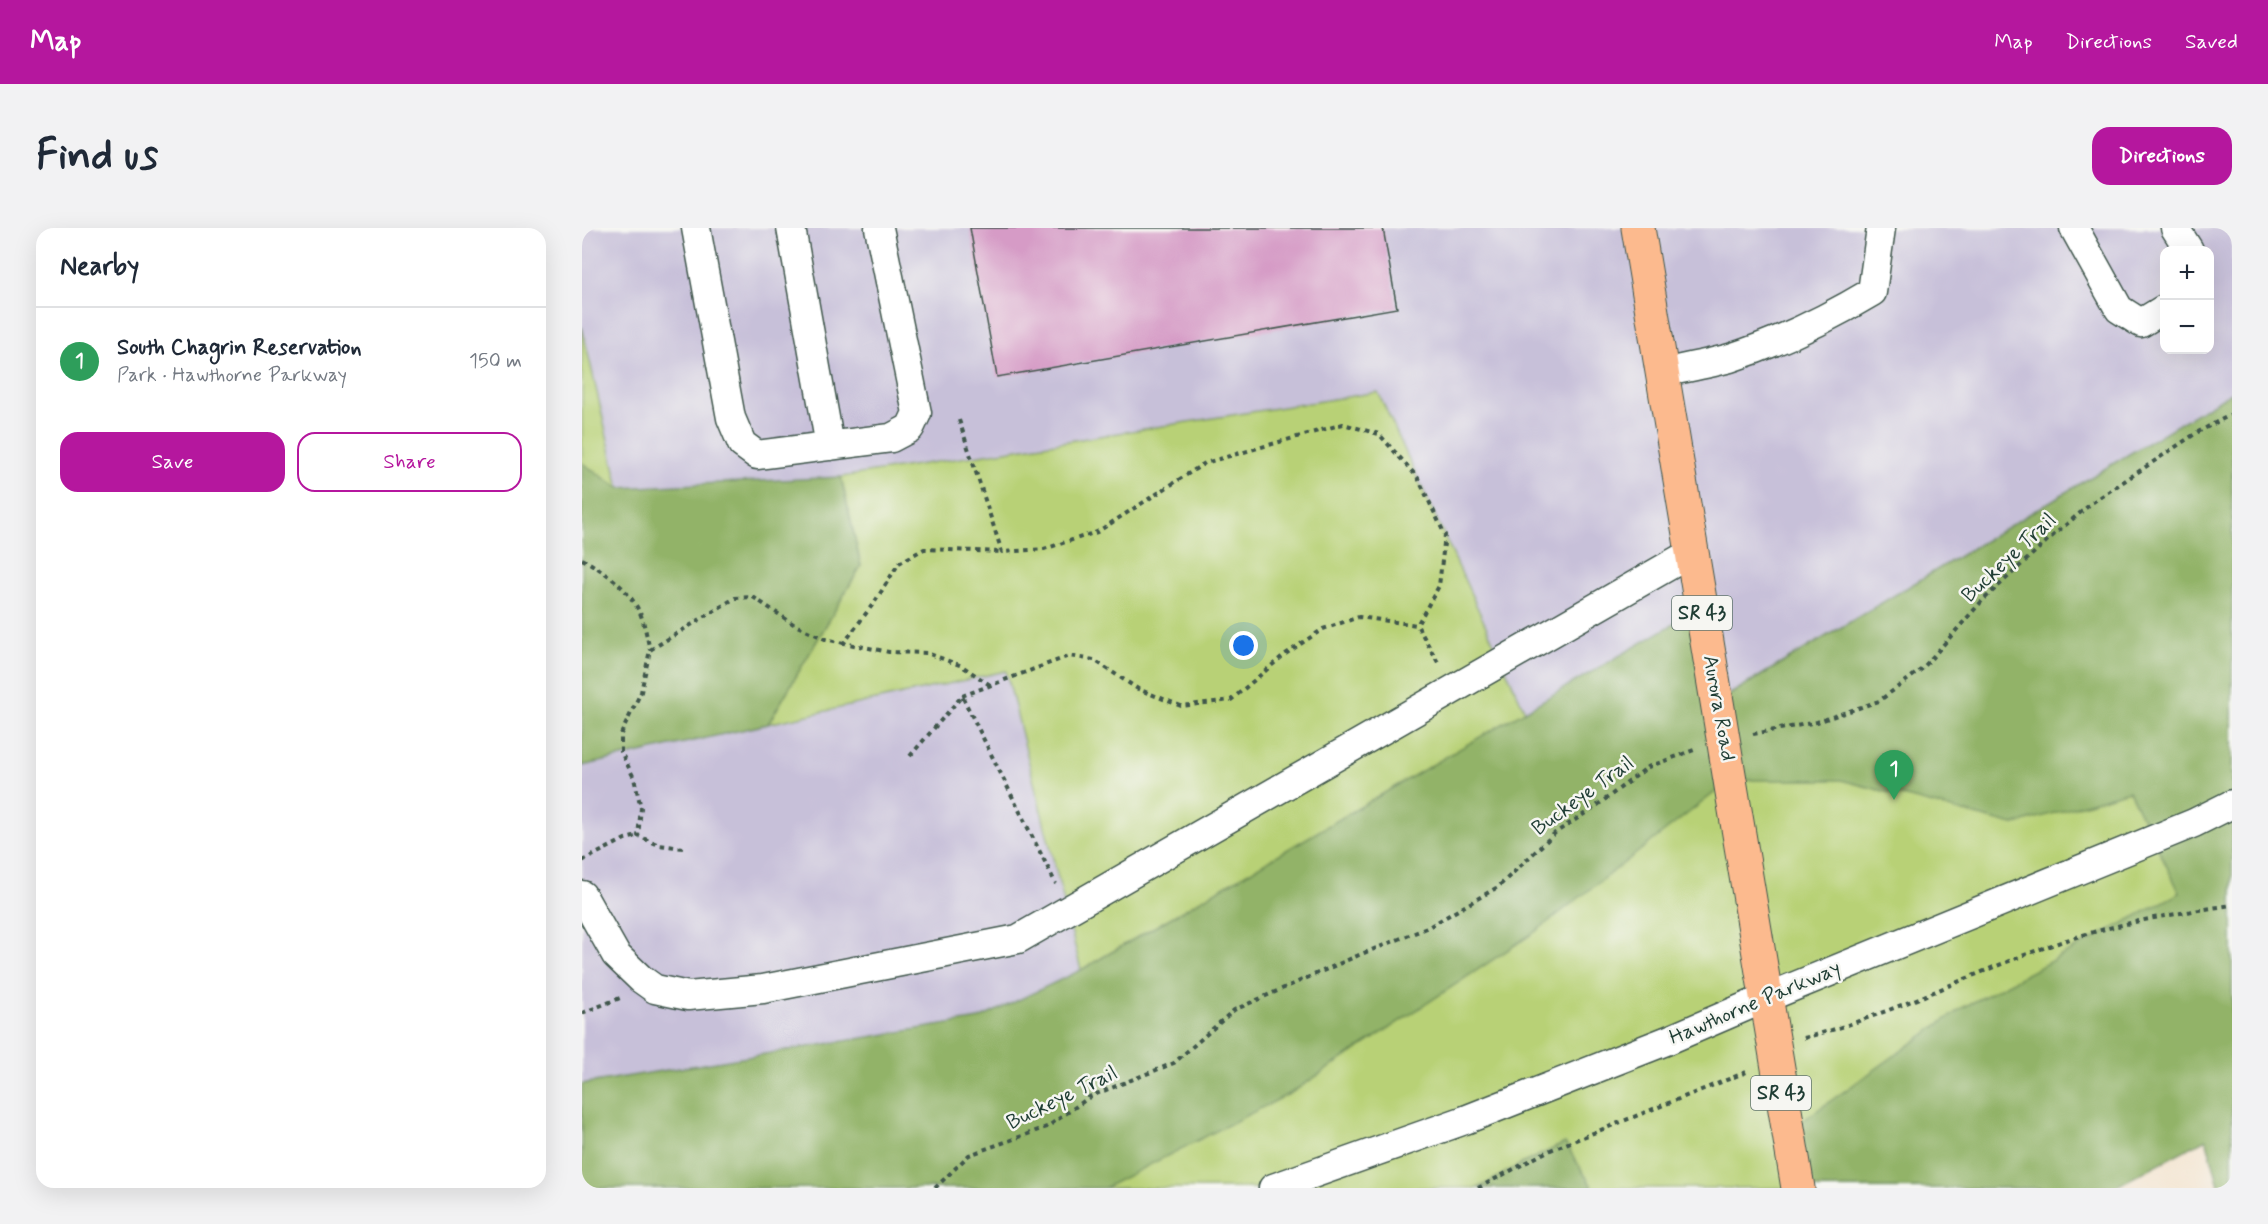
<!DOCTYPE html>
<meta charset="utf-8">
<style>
:root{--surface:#fff;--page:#f2f2f3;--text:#1f2937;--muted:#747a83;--line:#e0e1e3;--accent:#b5179e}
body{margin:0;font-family:Mynerve,sans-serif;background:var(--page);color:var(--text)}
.controls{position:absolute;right:18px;top:18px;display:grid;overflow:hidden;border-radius:12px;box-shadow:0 6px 24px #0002}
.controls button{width:54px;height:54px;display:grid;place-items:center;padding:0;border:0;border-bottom:2px solid var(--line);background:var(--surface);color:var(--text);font:30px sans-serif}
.you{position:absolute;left:662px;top:418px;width:21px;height:21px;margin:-15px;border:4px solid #fff;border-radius:50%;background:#1a73e8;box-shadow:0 0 0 9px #1a73e833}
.badge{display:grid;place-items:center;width:39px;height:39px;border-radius:50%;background:var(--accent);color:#fff;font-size:20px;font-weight:700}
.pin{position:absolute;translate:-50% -50px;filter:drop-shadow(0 2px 3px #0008)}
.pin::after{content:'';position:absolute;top:32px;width:21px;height:18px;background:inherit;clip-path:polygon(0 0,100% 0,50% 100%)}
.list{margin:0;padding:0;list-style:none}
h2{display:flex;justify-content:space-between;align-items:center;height:78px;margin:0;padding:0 24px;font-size:26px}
h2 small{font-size:20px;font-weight:400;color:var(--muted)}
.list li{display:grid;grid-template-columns:39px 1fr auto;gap:18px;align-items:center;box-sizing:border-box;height:108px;padding:0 24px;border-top:2px solid var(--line)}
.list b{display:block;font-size:22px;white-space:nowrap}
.list p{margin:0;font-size:20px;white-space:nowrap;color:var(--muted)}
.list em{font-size:20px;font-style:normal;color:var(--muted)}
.actions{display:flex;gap:12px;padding:18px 24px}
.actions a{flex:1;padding:14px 0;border:2px solid var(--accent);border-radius:18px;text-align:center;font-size:21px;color:var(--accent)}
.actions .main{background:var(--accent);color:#fff}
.map{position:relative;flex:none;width:1650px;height:960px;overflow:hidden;border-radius:18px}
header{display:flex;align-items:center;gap:36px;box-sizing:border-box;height:84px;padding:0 30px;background:var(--accent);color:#fff}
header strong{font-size:28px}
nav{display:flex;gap:33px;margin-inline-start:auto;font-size:21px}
.intro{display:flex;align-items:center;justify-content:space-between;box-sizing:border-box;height:144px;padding:0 36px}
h1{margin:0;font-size:42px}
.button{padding:15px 27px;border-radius:18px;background:var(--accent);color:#fff;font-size:21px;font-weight:700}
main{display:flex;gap:36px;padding:0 36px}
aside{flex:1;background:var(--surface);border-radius:18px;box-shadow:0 6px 24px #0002}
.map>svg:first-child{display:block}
</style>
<header>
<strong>Map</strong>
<nav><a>Map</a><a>Directions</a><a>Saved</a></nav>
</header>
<div class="intro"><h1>Find us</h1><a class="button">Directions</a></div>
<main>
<aside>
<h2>Nearby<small></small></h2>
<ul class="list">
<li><span class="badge" style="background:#2e9e5b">1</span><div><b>South Chagrin Reservation</b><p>Park · Hawthorne Parkway</p></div><em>150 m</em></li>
</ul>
<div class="actions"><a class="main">Save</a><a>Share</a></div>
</aside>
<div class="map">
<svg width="1650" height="960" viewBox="0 0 1650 960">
<rect width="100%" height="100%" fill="#f6f6f2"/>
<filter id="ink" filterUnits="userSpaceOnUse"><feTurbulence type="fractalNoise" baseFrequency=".0167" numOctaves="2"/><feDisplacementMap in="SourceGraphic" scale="12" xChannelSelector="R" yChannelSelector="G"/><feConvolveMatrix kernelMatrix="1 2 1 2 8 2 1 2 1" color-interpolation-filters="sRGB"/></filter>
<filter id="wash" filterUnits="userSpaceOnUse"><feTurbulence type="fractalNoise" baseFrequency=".008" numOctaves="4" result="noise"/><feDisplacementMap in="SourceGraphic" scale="24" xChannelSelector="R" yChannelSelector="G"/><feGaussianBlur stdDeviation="1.35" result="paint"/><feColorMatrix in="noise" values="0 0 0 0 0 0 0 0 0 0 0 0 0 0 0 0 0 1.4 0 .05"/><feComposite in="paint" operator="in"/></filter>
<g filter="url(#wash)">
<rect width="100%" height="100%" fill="#f4e6d3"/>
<path fill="#c7c0d9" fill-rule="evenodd" d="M0,0H1650V164L496,858L0,939ZM1582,22H1628V122H1582Z"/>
<path fill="#b8d176" stroke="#6c8755" stroke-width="1.5" d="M0,99L37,260L0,235Z
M796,164L943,483L499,742L424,443L186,496L279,338L259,249Z
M1650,164V960H1638L1624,911L1524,960H0L496,858Z"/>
<path fill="#92b367" stroke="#58784e" stroke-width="1.5" d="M1650,164V960H1638L1624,911L1531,960H1216L1206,903L1380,780L1598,665L1547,563L1431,597L1259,552H1149L953,704L709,865L522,960H0V856L397,791L499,742L1119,380L1144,469Z
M0,235L37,260L259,249L279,338L186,496L0,538Z
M983,915L1011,960H896L939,936Z"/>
<g id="blocks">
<path fill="#d69bc6" d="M388,0H801L815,80L415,149Z"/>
</g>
</g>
<g filter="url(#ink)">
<use href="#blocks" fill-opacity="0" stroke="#3f564c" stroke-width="1.5"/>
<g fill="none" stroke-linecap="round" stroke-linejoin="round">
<g stroke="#3f564c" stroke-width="31">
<path id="minor" d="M114,0L149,190L160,216L175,227L309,210L328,200L335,185L297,0
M209,0L248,218
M1492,0L1537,81L1559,95L1582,81
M1593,0L1607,22
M1080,145C1102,140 1126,136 1148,130C1198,114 1245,91 1290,64L1299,0
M0,667L34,727L59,751L73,761L106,768L181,761L436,711L1109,325
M691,960L883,892L1084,813L1184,770L1612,595L1650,576"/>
</g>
<g stroke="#3f564c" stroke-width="35">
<path id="major" d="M1056,0L1216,960"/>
</g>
<path stroke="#3f564c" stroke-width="4" stroke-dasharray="4.5 4.5" stroke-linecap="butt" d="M377,192L420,324L462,321L515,304L623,235L761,196L797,206L836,250L863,307L857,358L835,397
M0,331C23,343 47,361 58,385C63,397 65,410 68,422
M408,457L380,438L345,425L307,424L262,415L294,372L317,335L342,321L420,324
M380,468L487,428L512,432L556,461L599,478L649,472L702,427L741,401L777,389L835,397L858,438
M1171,506L1235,494L1297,473L1340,441L1400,373L1467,311L1511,274L1616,204L1650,186
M328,528L380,468L474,656
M101,620L77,617L56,608L59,580L52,550L39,524V506L59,464L68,422L153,370L171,369L213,397L243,411L262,415
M0,633L43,611L56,608
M0,785L38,770
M1222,810C1306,788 1385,747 1467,718C1526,697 1588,686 1650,677
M353,960L387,927L465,899L509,868L592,835L652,782L777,727L845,700L916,659L973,605L1013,579L1066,539L1112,522
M896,960L966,923L1167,843"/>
<use href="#minor" stroke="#fff" stroke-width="28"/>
<use href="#major" stroke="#fcba8e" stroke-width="33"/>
</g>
</g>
<g text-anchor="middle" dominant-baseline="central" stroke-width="5" stroke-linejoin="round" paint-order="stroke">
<g fill="#f6f6f2" stroke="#60746d" stroke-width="1.5">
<rect x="1090" y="368" width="60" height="34" rx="4.5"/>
<rect x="1169" y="848" width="60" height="34" rx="4.5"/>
</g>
<g font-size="20" font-weight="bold" fill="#1f3d34">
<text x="1120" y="385">SR 43</text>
<text x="1199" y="865">SR 43</text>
</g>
<g font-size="21" fill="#1f3d34" stroke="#f6f6f2">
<text transform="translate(1427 330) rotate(-43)">Buckeye Trail</text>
<text transform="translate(1137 480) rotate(80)">Aurora Road</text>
<text transform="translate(1001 568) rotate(-36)">Buckeye Trail</text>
<text transform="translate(1173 775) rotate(-23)">Hawthorne Parkway</text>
<text transform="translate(480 870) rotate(-26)">Buckeye Trail</text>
</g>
</g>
</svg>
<div class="controls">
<button>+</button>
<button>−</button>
</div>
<div class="you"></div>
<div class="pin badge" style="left:1312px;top:572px;background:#2e9e5b">1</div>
</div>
</main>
